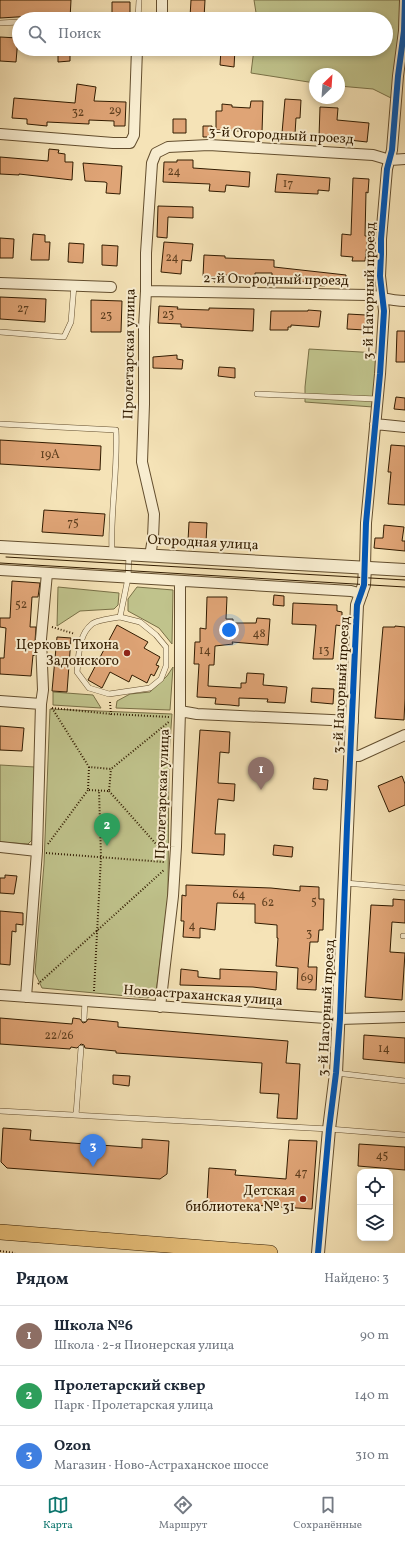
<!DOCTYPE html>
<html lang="ru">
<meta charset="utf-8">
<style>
:root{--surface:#fff;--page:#f6f6f7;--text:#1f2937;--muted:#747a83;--line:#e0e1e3;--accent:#0f766e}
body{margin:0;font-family:Vollkorn,serif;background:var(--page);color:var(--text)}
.controls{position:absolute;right:12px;bottom:12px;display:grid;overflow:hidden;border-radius:8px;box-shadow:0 2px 6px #0003}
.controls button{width:36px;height:36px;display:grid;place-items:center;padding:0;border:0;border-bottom:1px solid var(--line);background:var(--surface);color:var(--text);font:20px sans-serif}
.compass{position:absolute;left:309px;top:68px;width:36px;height:36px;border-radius:50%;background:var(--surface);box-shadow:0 2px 6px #0003;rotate:25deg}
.you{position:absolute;left:229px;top:630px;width:14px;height:14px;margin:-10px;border:3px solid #fff;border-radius:50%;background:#1a73e8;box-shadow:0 0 0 6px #1a73e833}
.badge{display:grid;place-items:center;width:26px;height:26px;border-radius:50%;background:var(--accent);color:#fff;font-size:13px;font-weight:700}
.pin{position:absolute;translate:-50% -33px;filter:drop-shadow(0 1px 2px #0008)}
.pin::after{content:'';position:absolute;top:21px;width:14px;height:12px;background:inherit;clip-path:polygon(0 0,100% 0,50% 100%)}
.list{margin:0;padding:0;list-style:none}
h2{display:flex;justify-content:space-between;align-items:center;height:52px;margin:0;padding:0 16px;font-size:17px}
h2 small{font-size:13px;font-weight:400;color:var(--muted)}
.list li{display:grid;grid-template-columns:26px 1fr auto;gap:12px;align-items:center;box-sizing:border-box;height:60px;padding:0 16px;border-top:1px solid var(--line)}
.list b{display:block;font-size:15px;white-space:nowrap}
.list p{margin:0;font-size:13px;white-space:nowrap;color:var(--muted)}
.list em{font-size:13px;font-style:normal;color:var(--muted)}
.icon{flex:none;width:22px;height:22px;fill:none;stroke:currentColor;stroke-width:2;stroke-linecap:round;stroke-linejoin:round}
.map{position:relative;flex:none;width:405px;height:1253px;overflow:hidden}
.search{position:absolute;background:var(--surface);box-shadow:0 2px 6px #0003;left:12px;right:12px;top:12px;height:44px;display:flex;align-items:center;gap:10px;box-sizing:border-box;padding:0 14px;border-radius:22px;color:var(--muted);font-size:15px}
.sheet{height:232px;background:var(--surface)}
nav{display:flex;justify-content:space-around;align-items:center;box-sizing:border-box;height:56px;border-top:1px solid var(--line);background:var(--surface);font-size:11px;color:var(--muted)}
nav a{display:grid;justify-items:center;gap:2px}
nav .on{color:var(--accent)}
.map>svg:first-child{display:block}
</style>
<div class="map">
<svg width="405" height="1253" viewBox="0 0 405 1253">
<rect width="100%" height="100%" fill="#f5e3b7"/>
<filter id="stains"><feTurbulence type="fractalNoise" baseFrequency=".005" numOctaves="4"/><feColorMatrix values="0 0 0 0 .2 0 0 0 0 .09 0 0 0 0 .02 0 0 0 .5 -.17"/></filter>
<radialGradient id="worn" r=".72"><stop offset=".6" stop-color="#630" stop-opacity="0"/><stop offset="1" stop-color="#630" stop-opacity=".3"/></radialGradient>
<path fill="#c0c38c" stroke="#797046" d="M254,0H400L399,32L391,98L373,89L339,86V74H315V83L251,73L254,49H386V19H257Z
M309,349L378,353L373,407L305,402V387Z
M58,587L119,593L118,605L114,609L80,611L57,626Z
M137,587L173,590L172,644L159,628L128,611V599Z
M173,667L170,710L116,708L117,701L130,694L150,692L167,676Z
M53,692L93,695L101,708L53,705Z
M50,709L172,714L169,756L168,897L156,993L148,998L42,988L35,973L44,864Z
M0,765L35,767L32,840L28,844L0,842Z"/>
<path fill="#dfa476" stroke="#321c01" d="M0,0H71L70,19H50V15L0,18Z
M191,0H205L204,18L190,17Z
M112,2H130V19H112Z
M0,37L18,38L16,62L0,61Z
M58,49H70V61L58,62Z
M221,49H235L234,67L220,65Z
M77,84L96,87L94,101L126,102L125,126H114V121L89,120V124L47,122V126L27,124V119L12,118L14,98L75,103Z
M285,99L301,100L300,118H296L295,134L282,133Z
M251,101H263L262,132L216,130V111H222V104L232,105V107L250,108Z
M320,107L338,108L337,120L369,123L367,142L340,139V138L319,137Z
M173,119H186V133H173Z
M203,126H212V137H203Z
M49,149L59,150L58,153L65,154V162H73L72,180L19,174V175L0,174V157L48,161Z
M177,160H193V168L250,172L249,187L226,185L225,192L209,191L210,184L163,182L164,162H177Z
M83,163L122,166L120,194L106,193L107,183L105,182L85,181Z
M277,174L330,178L329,191L318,190V194L275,192Z
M353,178L369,179L368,193L366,192L365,236H368L365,261H352L353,257L341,256L342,234L351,235Z
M158,206L193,207V218L168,217L167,238L157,237Z
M33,234L45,235V242H50L49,260H31Z
M0,238L14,239L13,258H0Z
M164,242L193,244L191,261L182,260L181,274L161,272Z
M69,243L84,244L83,263L68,262Z
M102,245L118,246L117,266L102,265Z
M204,255L225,256V258L274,260V267L346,275L345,286L325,284V286L311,285V282H300V280L272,277V273H255V277L224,275V283L214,282L215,277L203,276Z
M0,297L46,299L45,322L0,319Z
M91,300L122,301L121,332H91Z
M159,306L178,307L177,309L209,310V308L254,309L253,331L181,327V324L158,323Z
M308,310L321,311L319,327L291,325V327H288V330H270L271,311H308Z
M348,314L366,315L365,330L347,329Z
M397,331H405V362H396Z
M177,355V359L183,360L182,369L153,368V357Z
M219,367L235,368V378L218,376Z
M396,397L405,398V410L394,409Z
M0,440L101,446L100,470L0,464Z
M391,445L405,446V505L388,504L391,472H388Z
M44,510L105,514L103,536L42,532Z
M189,522L207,523L206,542L188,541Z
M384,525L404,527L402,541H405V551L374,548L375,538H383Z
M12,581L40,583L38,597H32L30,627H36L34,656L33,655L31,676L0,674V658H4L6,628L0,627V618H10Z
M274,595L284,596V606L273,605Z
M207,597H227L226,619H233V623H256L257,618L270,619L268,645L232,642L233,644L215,646L214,665H209L208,686L241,688V683H246L247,673L264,674L263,685L287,687L285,703L267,702L268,699L239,698V706L230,705L215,704L216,698L197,697L199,664H194L195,642H200V628L206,629Z
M293,603L337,605V611L342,612V626L336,625L333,659H313L316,625L292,624Z
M117,625L148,642L144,648L160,657L156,665L159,666L154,676L151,674L147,683L132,675L129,682L110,672L102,688L88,680Z
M395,626L405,627V699L404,720L375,718L383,627H395Z
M57,637L71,638L67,692L52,691Z
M312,688L334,689L333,704L311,702Z
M0,726L24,728L22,751L0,750Z
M200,730L230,732L229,753L220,752L218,783L235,784L234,801L218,799L215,834H225L224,855L192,853Z
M402,776L405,784V805L389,812L378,786Z
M314,778L328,780L327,790L313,789Z
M274,845L293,847L292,857L273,855Z
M5,875L17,876L14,894L0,893V878H5Z
M186,885L271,888L300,891V886L319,887V899H324L323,930H319L318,942H310L308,967H317L316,990L297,989L298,968L276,966L278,938H277V925L255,923V904L217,903L215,930L200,928V938L183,937L184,921H181L182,895L186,896Z
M393,899L405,900V923L392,922L390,952L405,953L402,1000L365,997L371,905L393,906Z
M0,911L23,913V925L16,924V932L12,931L10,965L0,964Z
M181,969L198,971V977L220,979V969L277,972L276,990L253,987L180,985Z
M0,1018L72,1024L73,1018L80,1019L83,1023L86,1022L88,1019L118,1022V1027L288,1041L286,1063L300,1064L297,1119L277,1118L279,1094L260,1093L262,1063L116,1053V1051L85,1048L84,1045L81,1044L77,1048L71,1047L70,1049L0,1044Z
M364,1035L405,1038V1063L363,1059Z
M113,1075L130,1076L129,1086L113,1084Z
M3,1128L31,1130L30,1140L142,1148V1139L169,1141L167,1174L160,1179L7,1168L1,1162Z
M289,1140L317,1141L312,1209L207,1202L209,1168L236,1170L235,1175L286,1179Z
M359,1144L405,1147V1170L358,1166Z"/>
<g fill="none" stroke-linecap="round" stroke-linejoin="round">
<g stroke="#634e2e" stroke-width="6">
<path id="service" d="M138,19L139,0
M0,23L19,22
M0,332L64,337L71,322L74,285
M257,394L377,399
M0,424L116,430C118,471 110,512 112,553
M120,617L140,622L156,635L166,647V666L161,679L150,688L109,694L89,688L77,672C79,656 78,635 92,624C97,620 113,618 120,617L128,578L129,554
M345,883L405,888
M403,936H405
M84,1019L85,1001
M336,1073L405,1081
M0,1111L329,1129L405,1135
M76,1115L81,1048"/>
</g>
<g stroke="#634e2e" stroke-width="12">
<path id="minor" d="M162,0V19
M0,134L113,143H130L134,135L137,49
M0,283L111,287
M146,291L368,295C380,297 392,301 405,301
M375,424L405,427
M150,556L153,538L154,514L142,462L144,404V327L146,291V253L152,163L156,153L168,147L209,145L373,155L390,160L405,159
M365,567L366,523L380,374L384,311L380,276L381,254V239L387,169L392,150L398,76L404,31L405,0
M0,570L351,591L362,594
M0,701L41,704
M180,711L197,714L353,721
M350,756H359L405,735
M0,847L37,851
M0,995L340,1019L405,1017
M26,997L37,851L41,704L43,690L41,639L47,573
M160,1007L173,896L176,847L180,711V581"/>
</g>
<g stroke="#634e2e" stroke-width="14">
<path id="tertiary" d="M0,547L405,570
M318,1253L329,1129L336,1073L357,605L364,585L365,567"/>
</g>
<g stroke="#321c01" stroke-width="16">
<path id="primary" d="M0,1232L270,1253"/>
</g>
<path stroke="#321c01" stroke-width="2" stroke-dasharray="1 2" stroke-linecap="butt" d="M52,627L75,634
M110,702L111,714L170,717
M52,708L89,767L111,769L170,721
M52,708L111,714
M89,767L88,790L109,791L111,769
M109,791L165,854
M48,844L88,790
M46,853L164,862
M38,984L164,870
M94,991L101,857L99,790
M0,1251L15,1253"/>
<use href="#service" stroke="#f8edd0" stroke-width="5"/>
<use href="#minor" stroke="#f8edd0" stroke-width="10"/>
<use href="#tertiary" stroke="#f8edd0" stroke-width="12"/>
<use href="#primary" stroke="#eac27c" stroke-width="15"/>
<path stroke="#321c01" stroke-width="1" d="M6,557L405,580
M0,563L405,587"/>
<g stroke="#f8edd0" stroke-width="8">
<path id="cycleway" d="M318,1253L329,1129L336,1073L340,1019L347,826L357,605L364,585L366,523L380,374L384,311L380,276L381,254V239L387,169L392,150L398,76L404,31L405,0"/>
</g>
<use href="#cycleway" stroke="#0057b8" stroke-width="6"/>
</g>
<g fill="#8f2418" stroke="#f8edd0" stroke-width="1.5">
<circle cx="127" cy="653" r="4"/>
<circle cx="303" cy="1199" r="4"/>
</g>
<g text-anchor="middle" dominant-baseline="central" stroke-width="4" stroke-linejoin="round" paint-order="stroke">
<g font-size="12" fill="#5d3e1e">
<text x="115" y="111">29</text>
<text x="78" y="113">32</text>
<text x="174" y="172">24</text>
<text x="288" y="184">17</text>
<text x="172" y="258">24</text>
<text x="23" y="309">27</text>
<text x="168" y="315">23</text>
<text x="106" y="316">23</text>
<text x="50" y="455">19А</text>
<text x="73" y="523">75</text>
<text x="21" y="605">52</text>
<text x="259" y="634">48</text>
<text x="205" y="651">14</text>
<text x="324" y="651">13</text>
<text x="239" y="895">64</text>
<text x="314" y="902">5</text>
<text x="268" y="903">62</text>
<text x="192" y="926">4</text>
<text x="309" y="934">3</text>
<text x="307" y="978">69</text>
<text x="59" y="1036">22/26</text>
<text x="384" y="1049">14</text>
<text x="382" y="1156">45</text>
<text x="301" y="1173">47</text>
</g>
<g font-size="14" fill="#321c01" stroke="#f8edd0">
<text transform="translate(281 136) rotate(3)">3-й Огородный проезд</text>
<text transform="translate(276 280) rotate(1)">2-й Огородный проезд</text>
<text transform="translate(370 291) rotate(-89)">3-й Нагорный проезд</text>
<text transform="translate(130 354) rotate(-89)">Пролетарская улица</text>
<text transform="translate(203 543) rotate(3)">Огородная улица</text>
<text transform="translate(342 685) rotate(-87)">3-й Нагорный проезд</text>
<text transform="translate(163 794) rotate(-88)">Пролетарская улица</text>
<text transform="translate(203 996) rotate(4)">Новоастраханская улица</text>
<text transform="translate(327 1008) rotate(-87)">3-й Нагорный проезд</text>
</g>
<g font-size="14" fill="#321c01" stroke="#f8edd0" text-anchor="end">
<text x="119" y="645">Церковь Тихона<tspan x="119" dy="16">Задонского</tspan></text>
<text x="295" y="1191">Детская<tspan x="295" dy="16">библиотека № 31</tspan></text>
</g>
</g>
<rect width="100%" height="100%" filter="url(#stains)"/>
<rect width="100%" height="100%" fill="url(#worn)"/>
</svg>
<div class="controls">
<button><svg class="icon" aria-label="locate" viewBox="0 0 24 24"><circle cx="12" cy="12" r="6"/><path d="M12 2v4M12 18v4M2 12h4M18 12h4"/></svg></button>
<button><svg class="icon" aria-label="layers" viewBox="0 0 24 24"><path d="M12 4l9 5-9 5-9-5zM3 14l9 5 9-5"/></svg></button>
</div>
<svg class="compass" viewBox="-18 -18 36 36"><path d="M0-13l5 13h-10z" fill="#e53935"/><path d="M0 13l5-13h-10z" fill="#747a83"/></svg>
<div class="you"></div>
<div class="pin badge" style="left:261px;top:790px;background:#8d6e63">1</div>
<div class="pin badge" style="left:107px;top:846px;background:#2e9e5b">2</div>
<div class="pin badge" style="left:93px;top:1167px;background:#3f7fe0">3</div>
<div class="search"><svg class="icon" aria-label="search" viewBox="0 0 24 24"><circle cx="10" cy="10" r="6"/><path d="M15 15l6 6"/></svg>Поиск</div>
</div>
<section class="sheet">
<h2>Рядом<small>Найдено: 3</small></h2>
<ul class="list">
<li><span class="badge" style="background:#8d6e63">1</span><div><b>Школа №6</b><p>Школа · 2-я Пионерская улица</p></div><em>90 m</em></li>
<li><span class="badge" style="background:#2e9e5b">2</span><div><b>Пролетарский сквер</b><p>Парк · Пролетарская улица</p></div><em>140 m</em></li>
<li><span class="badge" style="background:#3f7fe0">3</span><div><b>Ozon</b><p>Магазин · Ново-Астраханское шоссе</p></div><em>310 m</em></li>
</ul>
</section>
<nav>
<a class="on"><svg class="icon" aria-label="map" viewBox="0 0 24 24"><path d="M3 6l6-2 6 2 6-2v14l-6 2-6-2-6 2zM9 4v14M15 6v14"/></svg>Карта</a>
<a><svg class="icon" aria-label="directions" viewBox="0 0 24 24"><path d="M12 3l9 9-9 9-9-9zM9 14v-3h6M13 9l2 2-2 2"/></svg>Маршрут</a>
<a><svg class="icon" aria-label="saved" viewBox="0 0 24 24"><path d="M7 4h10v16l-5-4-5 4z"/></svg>Сохранённые</a>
</nav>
